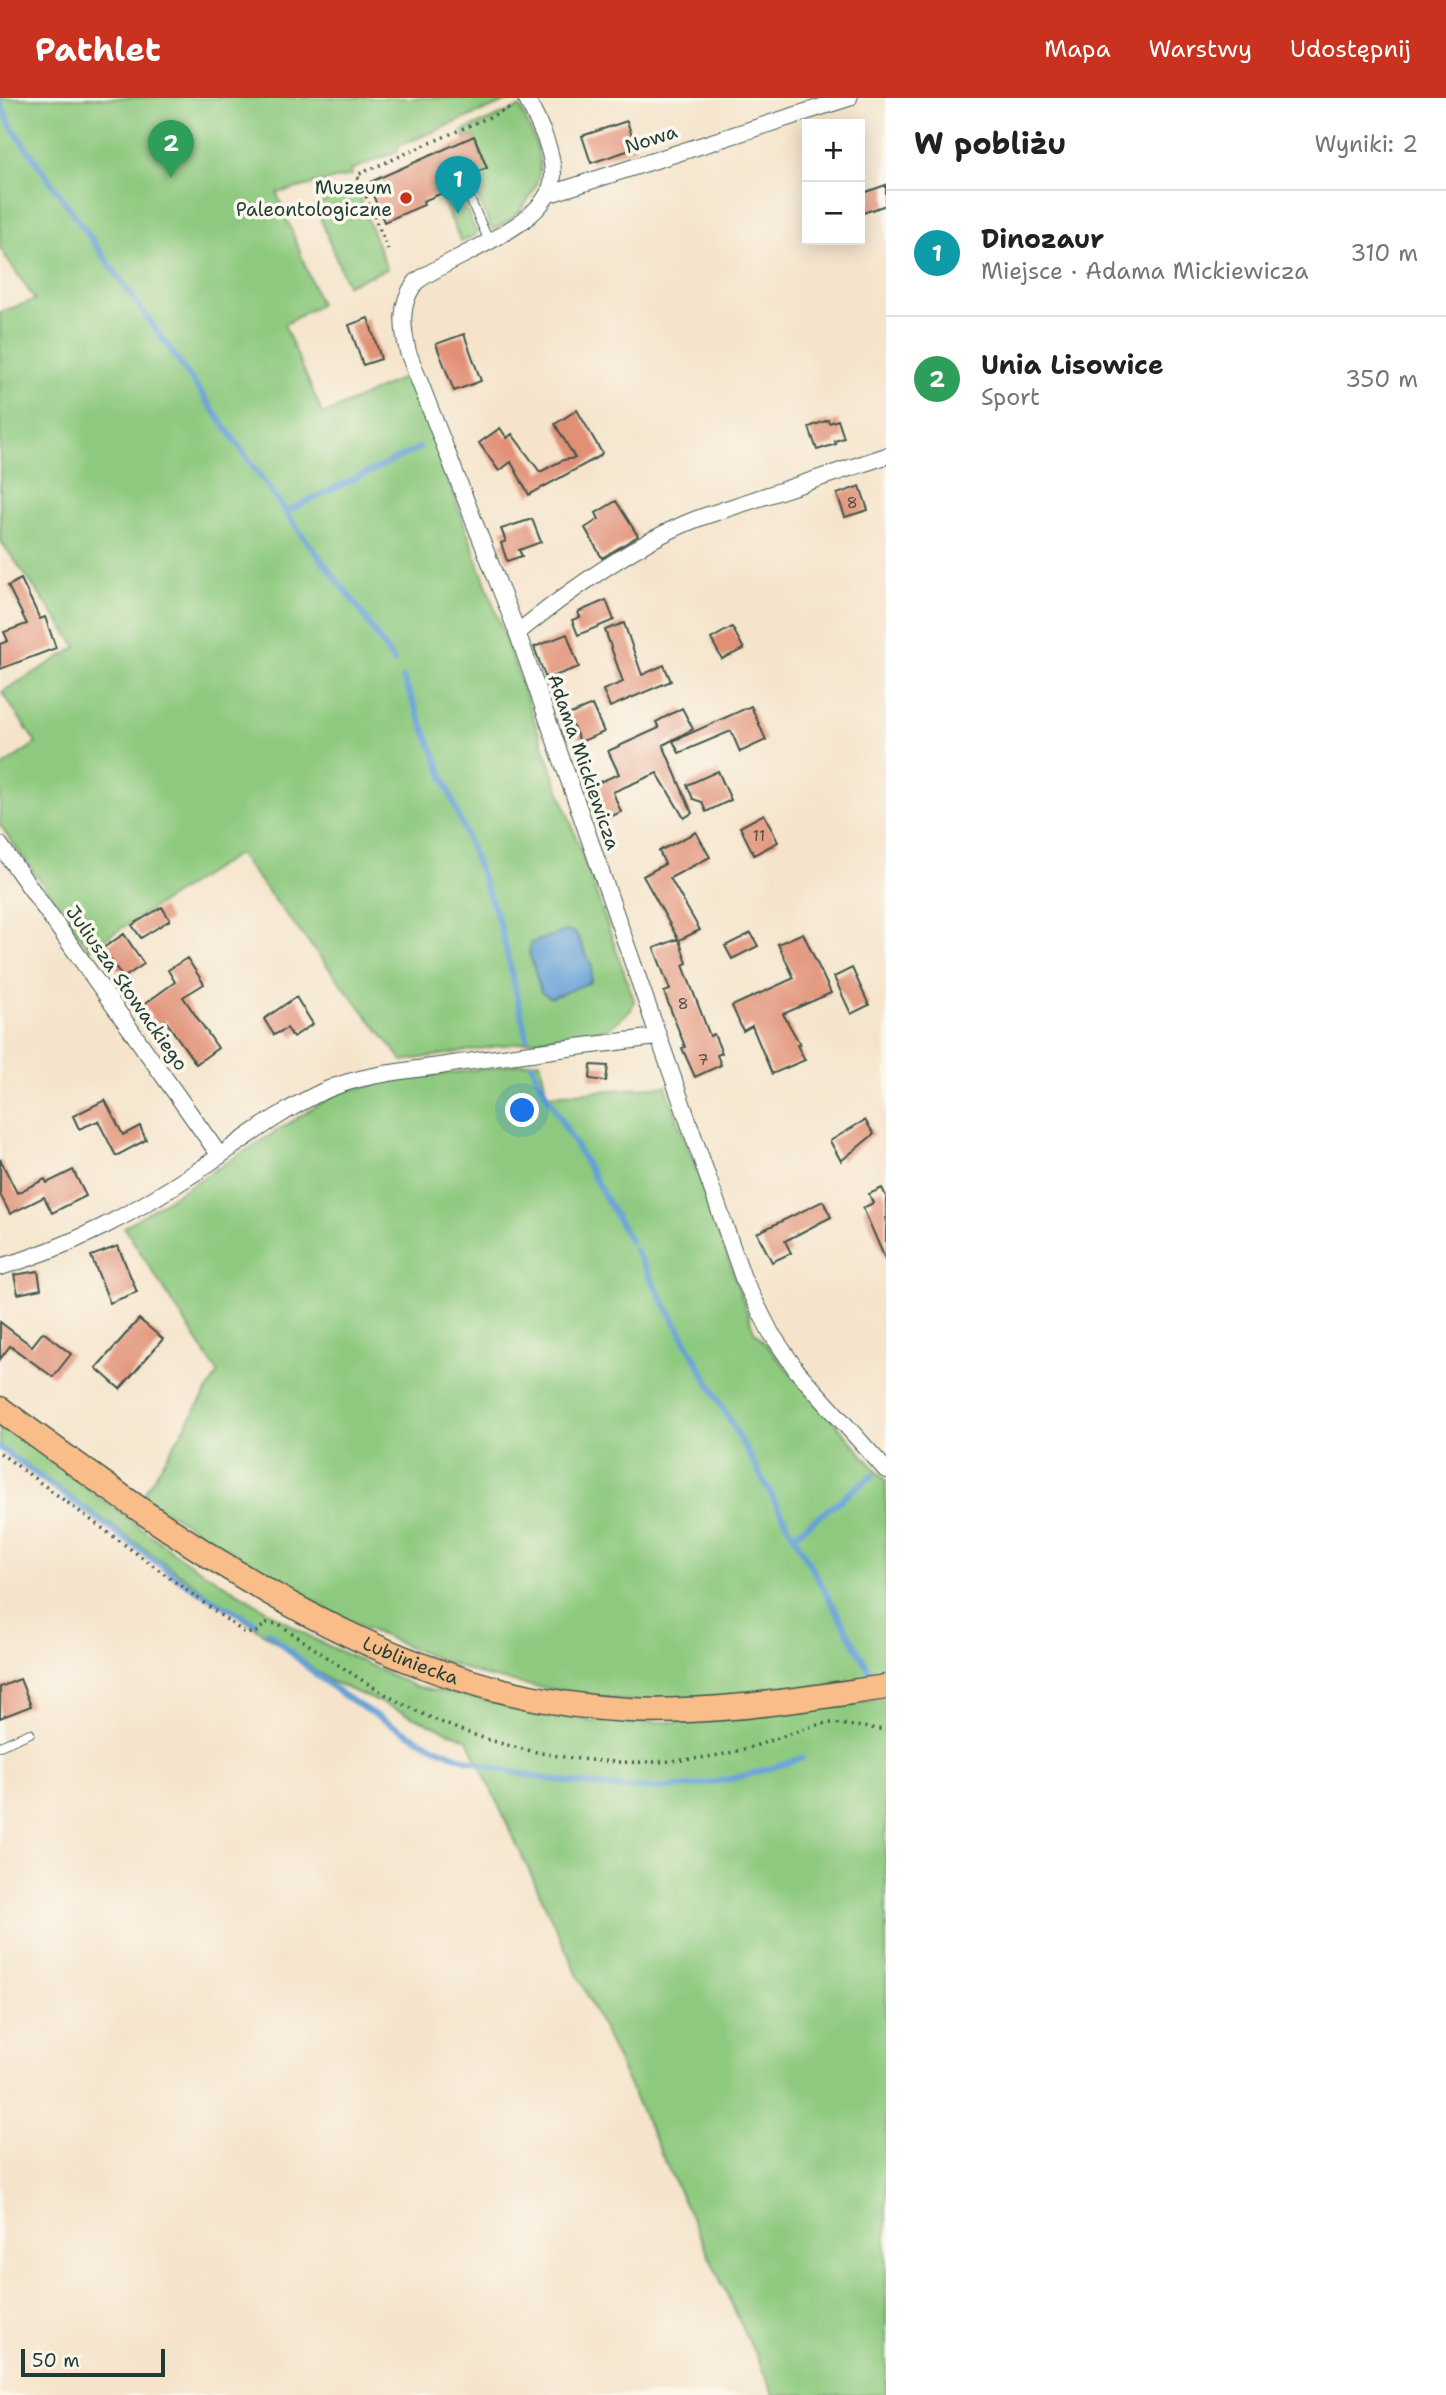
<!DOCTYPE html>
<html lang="pl">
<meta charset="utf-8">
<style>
:root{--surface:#fff;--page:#f2f2f2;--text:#202124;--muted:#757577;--line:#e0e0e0;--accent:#c8321e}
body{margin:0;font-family:"Shantell Sans",sans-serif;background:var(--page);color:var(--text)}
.controls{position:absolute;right:21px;top:21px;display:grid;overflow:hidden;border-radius:0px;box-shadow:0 4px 18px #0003}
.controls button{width:63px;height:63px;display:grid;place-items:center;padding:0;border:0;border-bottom:2px solid var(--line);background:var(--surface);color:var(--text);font:35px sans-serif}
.scale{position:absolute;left:21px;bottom:18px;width:144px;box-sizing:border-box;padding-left:7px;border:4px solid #1f3d34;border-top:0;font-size:19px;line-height:24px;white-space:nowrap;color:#1f3d34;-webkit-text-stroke:5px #fbf7ec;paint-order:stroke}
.you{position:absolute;left:523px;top:1013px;width:24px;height:24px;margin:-18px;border:5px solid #fff;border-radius:50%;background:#1a73e8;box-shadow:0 0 0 10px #1a73e833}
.badge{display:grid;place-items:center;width:46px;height:46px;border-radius:50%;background:var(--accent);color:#fff;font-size:23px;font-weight:700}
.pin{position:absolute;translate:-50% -58px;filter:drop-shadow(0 2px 4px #0008)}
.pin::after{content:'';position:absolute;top:37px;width:24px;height:21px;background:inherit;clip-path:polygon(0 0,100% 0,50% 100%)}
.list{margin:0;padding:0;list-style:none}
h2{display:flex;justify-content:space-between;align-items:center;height:91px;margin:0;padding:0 28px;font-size:30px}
h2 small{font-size:23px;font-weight:400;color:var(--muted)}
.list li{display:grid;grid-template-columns:46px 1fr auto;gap:21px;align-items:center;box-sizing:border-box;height:126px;padding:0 28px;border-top:2px solid var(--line)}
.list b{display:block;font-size:26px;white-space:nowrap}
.list p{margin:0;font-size:23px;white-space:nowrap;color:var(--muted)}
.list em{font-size:23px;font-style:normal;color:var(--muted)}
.map{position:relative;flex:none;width:886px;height:2297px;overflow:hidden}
header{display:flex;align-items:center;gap:42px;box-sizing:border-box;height:98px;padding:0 35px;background:var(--accent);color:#fff}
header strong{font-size:33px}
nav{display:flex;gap:38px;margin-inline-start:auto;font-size:24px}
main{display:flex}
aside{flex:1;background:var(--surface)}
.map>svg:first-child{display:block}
</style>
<header>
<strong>Pathlet</strong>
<nav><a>Mapa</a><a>Warstwy</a><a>Udostępnij</a></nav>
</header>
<main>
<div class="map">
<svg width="886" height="2297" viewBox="0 0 886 2297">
<rect width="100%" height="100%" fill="#fbf7ec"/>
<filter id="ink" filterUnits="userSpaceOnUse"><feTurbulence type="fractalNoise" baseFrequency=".0143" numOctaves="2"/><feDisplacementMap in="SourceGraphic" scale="14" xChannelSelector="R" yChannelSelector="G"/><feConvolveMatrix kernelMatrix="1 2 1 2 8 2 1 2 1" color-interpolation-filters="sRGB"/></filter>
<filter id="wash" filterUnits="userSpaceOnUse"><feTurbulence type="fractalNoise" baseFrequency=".00686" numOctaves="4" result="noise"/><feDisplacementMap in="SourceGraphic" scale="28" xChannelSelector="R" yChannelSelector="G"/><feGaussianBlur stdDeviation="1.57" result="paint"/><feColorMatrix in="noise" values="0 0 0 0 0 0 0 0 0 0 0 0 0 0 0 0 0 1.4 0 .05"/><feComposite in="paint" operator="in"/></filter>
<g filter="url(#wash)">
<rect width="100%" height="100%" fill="#f5e4cb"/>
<path fill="#8dc97e" stroke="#568359" stroke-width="2" d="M0,0H515L398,48V53L351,72L352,77L277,95L320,206L284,227L323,317L411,276L634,902L631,912L608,931L403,963L238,756L89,851L0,727V670L36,645L2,594L77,549L0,442V214L35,202L0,150Z
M520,9C536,45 552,70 526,105C517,118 507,126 492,132L468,77L487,69L474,38L465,41L462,33Z
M457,90L477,136L461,144L440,96Z
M356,91L387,171L347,187L315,107Z
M540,963L547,997L666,988L754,1233L886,1383V1579L765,1597L644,1605L532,1588L485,1578L430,1558L342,1520L142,1399L218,1275L124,1129L339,994L390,983Z
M0,1326L186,1463L314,1541L416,1589L594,1624H692L886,1601V2297H774L468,1642L332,1584L0,1348Z"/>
<path fill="#66a1d6" stroke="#426f85" stroke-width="2" d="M566,833L576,835L592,869L591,884L551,900L541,894L529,854L531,845Z"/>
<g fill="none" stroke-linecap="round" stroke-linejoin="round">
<path stroke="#66a1d6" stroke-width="6" d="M0,3L11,28L300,434L358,509L394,564
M285,414L419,350
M403,580L436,659L500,826L527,940
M532,966L538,981L630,1143
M635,1152L871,1576
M0,1350L188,1487L255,1525
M793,1438L873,1377
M268,1534C293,1555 318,1581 346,1599C377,1619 428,1649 463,1660C523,1680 599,1692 662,1690C710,1689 758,1675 802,1660"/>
</g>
<g id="blocks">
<path fill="#e18f74" d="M627,23L636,50L591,65L582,38Z
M474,38L487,70L468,77L471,83L423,103L424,107L384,124L368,85Z
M886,87V107L860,116V96Z
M368,220L381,261L363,267L349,227Z
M464,236L481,283L454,293L436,246Z
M577,312L602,355L600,358L529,397L511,364L499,373L479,345L500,330L507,340L512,336L540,374L563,362L575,360L555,326Z
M828,322L829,325L838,322L844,340L835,343L836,346L817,352L809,329Z
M860,388L868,412L845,419L837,396Z
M616,403L638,438L602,460L585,430L599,421L596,415Z
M532,421L541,444L519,452L522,458L507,463L501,445L506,443L501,431Z
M21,481L40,521L45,519L56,550L0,571V546L8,543L4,534L27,526L8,488Z
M606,502L614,522L578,537L572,522L580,519L578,514Z
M624,525L642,577L664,567L671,583L610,609L603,592L623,584L605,532Z
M732,529L744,551L722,561L711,541Z
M567,536L579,569L546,581L534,549Z
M592,607L604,634L580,644L568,617Z
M751,608L766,642L740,654L731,633L679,655L673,643Z
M682,610L693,631L663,647L692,715L684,720L657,675L613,694L621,714L599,724L585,690L619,676L608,653L659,630L656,624Z
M718,673L731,702L706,714L702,704L693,701L687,687Z
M764,716L778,744L754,757L740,729Z
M696,734L710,759L670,780L700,832L679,842L687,865L683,867L710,938L714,936L722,955L717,957L721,967L695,979L682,950L685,949L664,894L670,892L654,850L678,841L643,778L665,766L659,753Z
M162,809L170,822L141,840L132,827Z
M751,835L758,848L732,861L725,848Z
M803,835L831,895L783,916L800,946L797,947L805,962L772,976L752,928L743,933L732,908L794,880L778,846Z
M124,836L144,866L123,880L103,850Z
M187,860L204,886L183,899L218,950L196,966L165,922L157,928L143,907L175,884L168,872Z
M852,870L869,907L851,916L834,879Z
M296,899L313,926L293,939L287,930L274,937L264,921Z
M591,967L608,968L606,983L590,981Z
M105,1002L123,1037L140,1028L146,1042L116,1058L98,1023L79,1031L73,1018Z
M865,1022L874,1036L841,1063L830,1043Z
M0,1061L17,1095L45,1081L47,1085L73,1072L86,1098L52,1115L44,1099L10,1116L0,1096Z
M882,1090L886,1098V1163L863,1110L873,1105L869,1096Z
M823,1103L831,1119L785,1143L791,1155L772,1164L757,1135Z
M118,1148L137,1194L110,1205L91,1158Z
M38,1173L41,1191L18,1196L14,1177Z
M139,1221L163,1241L120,1291L96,1270Z
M0,1224L32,1248L43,1234L71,1256L53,1279L10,1248L0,1261Z
M20,1581L31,1608L0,1620V1589Z"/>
</g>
</g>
<g filter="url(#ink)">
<use href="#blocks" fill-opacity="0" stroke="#3f564b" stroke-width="2"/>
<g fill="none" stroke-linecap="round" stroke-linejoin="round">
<g stroke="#3f564b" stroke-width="10">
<path id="lane" d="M466,92L489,143
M0,1648L30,1635"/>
</g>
<g stroke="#3f564b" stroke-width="18">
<path id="street" d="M526,0C538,23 553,51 553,77C552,128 450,157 416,184C399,205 402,229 408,254L516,531L743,1180L771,1235L797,1273L886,1372
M547,97L849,0
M517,535C568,494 641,441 702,419L886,358
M0,747L220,1058
M0,1169C71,1149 134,1115 196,1074C238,1046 279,1013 326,992C363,976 406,973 446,967C516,956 587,948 657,939"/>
</g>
<g stroke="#3f564b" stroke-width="27">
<g id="primary">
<path id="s1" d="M0,1311C187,1447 387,1600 629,1612C715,1616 801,1601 886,1589"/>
</g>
</g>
<path stroke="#3f564b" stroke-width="3.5" stroke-dasharray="2 5" stroke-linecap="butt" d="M388,152L357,77L512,9
M0,1355L246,1536L256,1534L267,1525L279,1526C324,1557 369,1590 419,1614C511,1659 618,1675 719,1657C754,1651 787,1635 821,1626L832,1625L886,1632"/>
<use href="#lane" stroke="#fff" stroke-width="8"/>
<use href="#street" stroke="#fff" stroke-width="16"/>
<use href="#primary" stroke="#f8bd89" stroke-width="24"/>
</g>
</g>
<circle fill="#c8321e" stroke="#fbf7ec" stroke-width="2.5" cx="406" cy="100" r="7"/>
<g text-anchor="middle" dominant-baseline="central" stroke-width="7" stroke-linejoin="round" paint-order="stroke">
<g font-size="16" fill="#505244">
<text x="852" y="404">8</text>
<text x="759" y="737">11</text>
<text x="683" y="905">8</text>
<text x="703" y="961">7</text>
</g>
<g font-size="19" fill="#1f3d34" stroke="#fbf7ec">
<text transform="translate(651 41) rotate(-18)">Nowa</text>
<text transform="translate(584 664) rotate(71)">Adama Mickiewicza</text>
<text transform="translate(127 890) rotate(55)">Juliusza Słowackiego</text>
<text stroke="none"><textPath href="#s1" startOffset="483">Lubliniecka</textPath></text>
</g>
<g font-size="19" fill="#1f3d34" stroke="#fbf7ec" text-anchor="end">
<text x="392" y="89">Muzeum<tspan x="392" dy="22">Paleontologiczne</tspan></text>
</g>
</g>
</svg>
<div class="controls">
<button>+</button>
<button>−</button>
</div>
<div class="scale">50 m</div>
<div class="you"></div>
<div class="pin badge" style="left:458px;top:116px;background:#0f9aa8">1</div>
<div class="pin badge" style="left:171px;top:80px;background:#2e9e5b">2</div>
</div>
<aside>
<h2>W pobliżu<small>Wyniki: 2</small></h2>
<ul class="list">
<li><span class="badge" style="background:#0f9aa8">1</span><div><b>Dinozaur</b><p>Miejsce · Adama Mickiewicza</p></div><em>310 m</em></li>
<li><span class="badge" style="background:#2e9e5b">2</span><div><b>Unia Lisowice</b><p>Sport</p></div><em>350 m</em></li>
</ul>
</aside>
</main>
